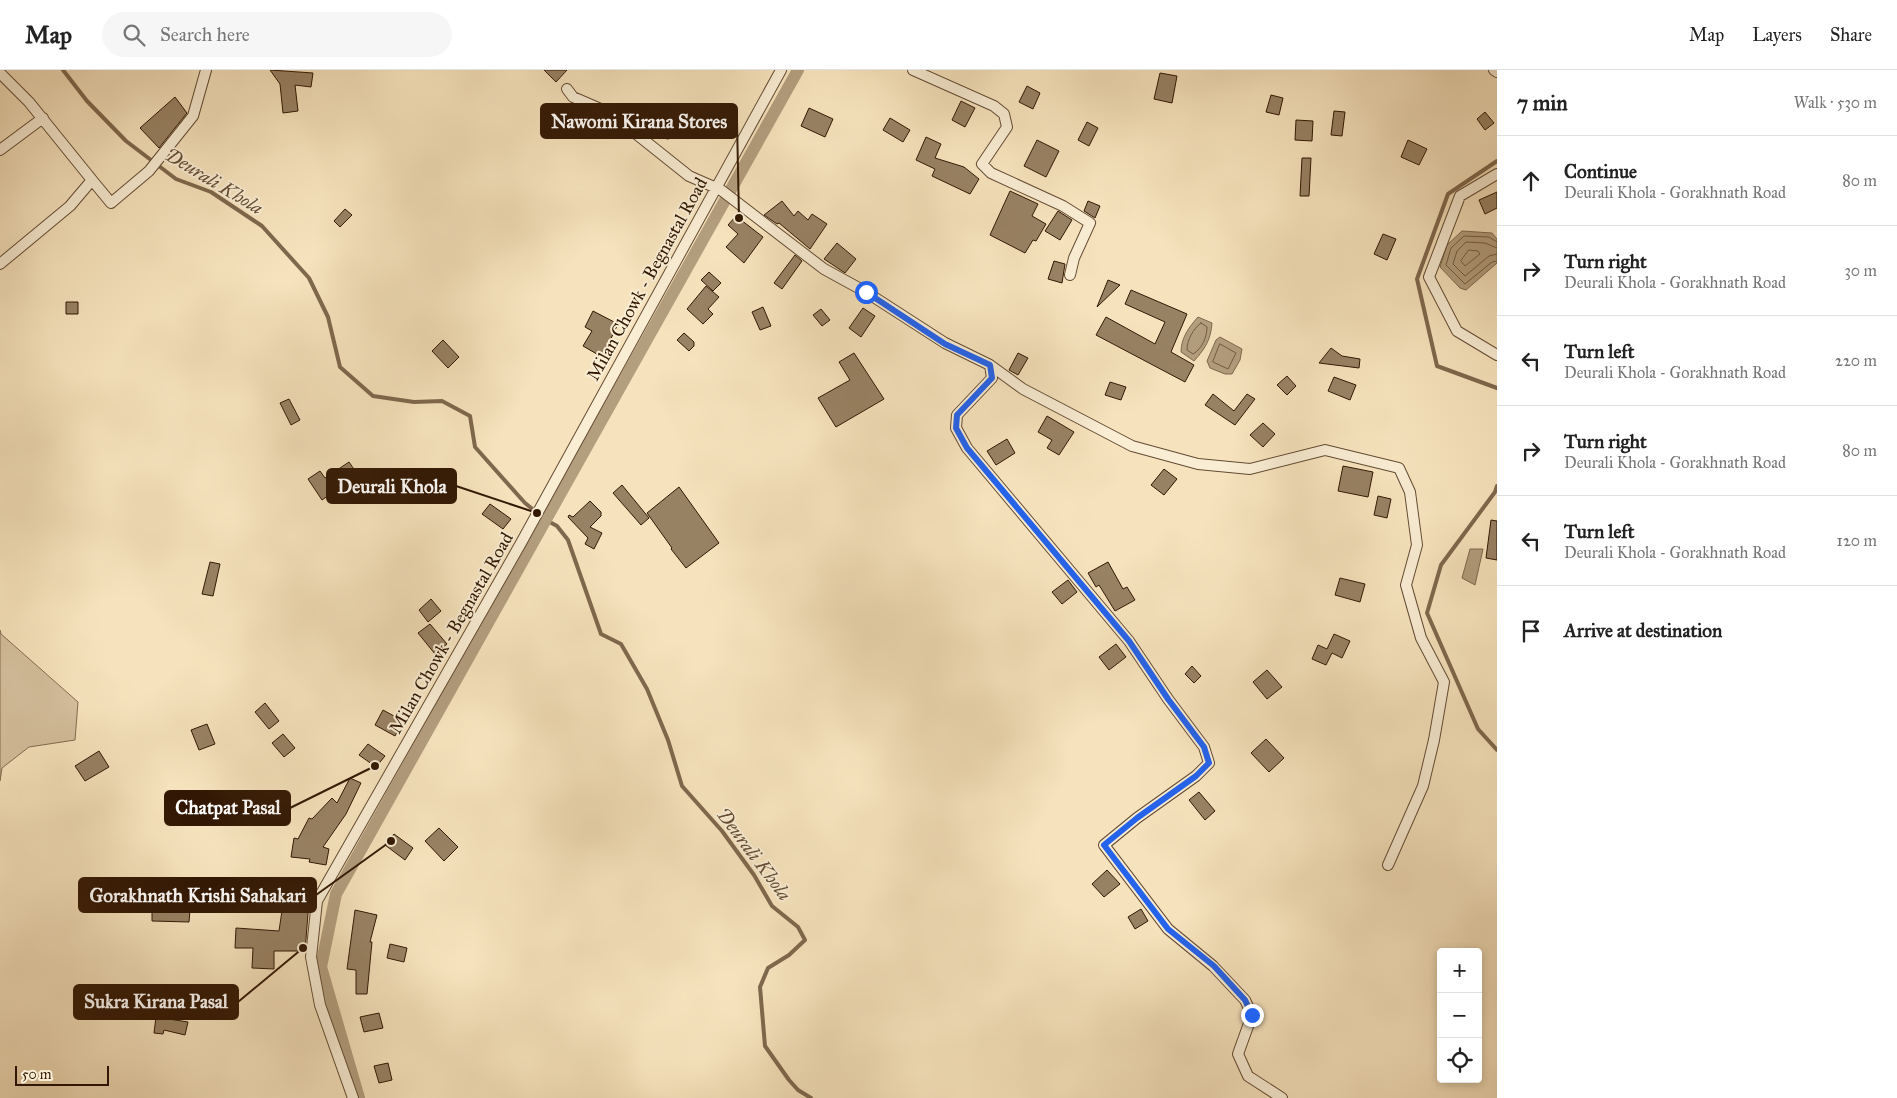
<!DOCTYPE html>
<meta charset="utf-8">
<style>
:root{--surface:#fff;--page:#f6f6f6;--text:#222;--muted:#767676;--line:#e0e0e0}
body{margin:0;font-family:"IM FELL Great Primer",serif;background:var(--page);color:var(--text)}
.controls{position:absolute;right:15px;bottom:15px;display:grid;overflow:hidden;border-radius:5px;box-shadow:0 2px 8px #0003}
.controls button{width:45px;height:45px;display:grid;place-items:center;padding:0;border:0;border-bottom:1px solid var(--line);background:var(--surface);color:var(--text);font:25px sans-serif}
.scale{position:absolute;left:15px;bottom:12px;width:94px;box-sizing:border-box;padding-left:5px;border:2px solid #321804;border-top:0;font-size:14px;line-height:18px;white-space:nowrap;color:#321804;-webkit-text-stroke:4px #f9edd4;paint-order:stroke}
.stop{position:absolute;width:15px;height:15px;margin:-11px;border:4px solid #2563eb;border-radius:50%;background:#fff}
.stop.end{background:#2563eb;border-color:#fff;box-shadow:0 1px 5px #0008}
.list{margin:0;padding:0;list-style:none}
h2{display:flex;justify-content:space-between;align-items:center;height:65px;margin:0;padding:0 20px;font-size:21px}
h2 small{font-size:16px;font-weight:400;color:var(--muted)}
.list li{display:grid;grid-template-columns:32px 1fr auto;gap:15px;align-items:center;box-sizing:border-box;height:90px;padding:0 20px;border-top:1px solid var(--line)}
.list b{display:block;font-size:19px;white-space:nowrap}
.list p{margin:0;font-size:16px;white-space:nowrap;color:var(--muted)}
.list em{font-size:16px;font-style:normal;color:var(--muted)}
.icon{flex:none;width:28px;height:28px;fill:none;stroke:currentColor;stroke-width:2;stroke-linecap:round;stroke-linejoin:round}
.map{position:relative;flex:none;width:1497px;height:1028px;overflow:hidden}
header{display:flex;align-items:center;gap:30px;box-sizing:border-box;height:70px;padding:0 25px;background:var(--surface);border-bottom:1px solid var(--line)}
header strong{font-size:24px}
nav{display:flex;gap:28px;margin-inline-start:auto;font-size:18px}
.search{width:350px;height:45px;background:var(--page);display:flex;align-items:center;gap:12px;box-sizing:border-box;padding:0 18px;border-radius:28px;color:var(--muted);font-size:19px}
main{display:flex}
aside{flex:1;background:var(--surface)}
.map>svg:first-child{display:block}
</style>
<header>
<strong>Map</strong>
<div class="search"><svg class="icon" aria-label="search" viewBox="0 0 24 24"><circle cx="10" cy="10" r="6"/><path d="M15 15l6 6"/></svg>Search here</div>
<nav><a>Map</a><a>Layers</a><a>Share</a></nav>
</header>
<main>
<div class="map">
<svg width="1497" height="1028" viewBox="0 0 1497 1028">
<rect width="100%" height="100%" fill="#f6e3bd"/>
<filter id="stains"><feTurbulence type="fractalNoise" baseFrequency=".004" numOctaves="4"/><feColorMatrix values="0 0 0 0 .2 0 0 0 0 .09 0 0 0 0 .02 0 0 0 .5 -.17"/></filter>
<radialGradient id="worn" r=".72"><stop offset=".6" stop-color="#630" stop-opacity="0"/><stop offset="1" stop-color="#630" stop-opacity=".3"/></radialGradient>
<path fill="#d5c09e" stroke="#846c51" d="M0,560L1,564L78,632L75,670L29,677L2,698L0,711Z"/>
<path fill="#b39e7e" stroke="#7f684d" d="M1462,161L1492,163L1497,169V193L1466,220L1460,218L1440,197L1447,175Z
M1198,247L1212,253C1211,269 1205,279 1194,291L1181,282C1181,268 1189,257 1198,247Z
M1220,267L1242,279L1240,290L1232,304H1225L1210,298L1207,291L1216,270Z
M1470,479H1483L1475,515L1462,508Z"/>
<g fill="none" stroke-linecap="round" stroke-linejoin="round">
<path stroke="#725b41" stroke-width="1" d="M1497,172L1489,167L1464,166L1451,178L1446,195L1465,214L1492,192L1497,191
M1497,178L1485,173L1466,172L1457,181L1453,194L1465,206L1489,186L1497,184
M1469,180L1478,181L1480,184L1465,196L1461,191Z
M1201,253L1207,257C1207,267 1202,279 1193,284L1187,280C1187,270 1193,259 1201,253Z
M1220,274L1236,283L1228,299L1213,292Z"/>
<path stroke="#7f684d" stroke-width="4" d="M63,0L87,31L126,71L176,109L211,122L262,156L309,208L328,247L340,297L373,326L414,332L442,331L470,346L475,377L525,433L546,450L557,456L568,470L601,564L621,574L647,619L668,670L682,716L722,761L754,805L772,836L798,857L805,870L789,885L768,898L760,917L765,976L789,1010L798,1020L811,1028
M1497,91L1448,124L1417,209L1437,296L1497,318
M1497,416L1495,422L1441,495L1427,543L1478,659L1497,680"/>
<path stroke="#b39e7e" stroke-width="12" d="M359,1028L321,897L336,824L798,0"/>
</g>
<path fill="#988264" stroke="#321804" d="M270,0L313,3L311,17L295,15L298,41L283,43L280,14Z
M544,0H567L556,12Z
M1160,3L1177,6L1172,33L1154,29Z
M1027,16L1040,23L1033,39L1019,32Z
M1271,25L1283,28L1279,45L1266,42Z
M175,27L187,43L159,78L140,58Z
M961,31L975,38L965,57L952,50Z
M809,38L833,49L825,67L801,56Z
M1334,41L1345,42L1342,66L1331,65Z
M639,42L673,45L669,69L652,67L638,56Z
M1485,42L1494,53L1485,60L1477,49Z
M890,48L910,60L903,72L883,60Z
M1296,50L1313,51L1312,71L1295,70Z
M1087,52L1098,58L1089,76L1078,70Z
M926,67L941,74L935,88L964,97L979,109L970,124L932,106L935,99L916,90Z
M1037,70L1059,81L1046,107L1024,96Z
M1408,70L1427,79L1419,95L1401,87Z
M1302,88H1311L1309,126H1300Z
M1010,121L1038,134L1032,146L1046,154L1036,171L1033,170L1025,183L990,165Z
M1497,122V138L1485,144L1479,130Z
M782,131L794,146L798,141L808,150L812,144L827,154L810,179L779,153L777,154L764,145Z
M1088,131L1100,136L1095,148L1084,141Z
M345,139L352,145L340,157L334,151Z
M1058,141L1072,150L1060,170L1045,161Z
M736,146L763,167L744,193L726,177L738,164L728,155Z
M1383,164L1396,169L1387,190L1374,184Z
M837,173L856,189L845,203L824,189Z
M795,185L802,191L782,219L774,213Z
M1054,191L1065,194L1062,213L1048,209Z
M709,202L721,213L713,221L701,210Z
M1108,210L1120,215L1097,237Z
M706,216L719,227L708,239L713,244L703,254L687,239Z
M1131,220L1187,244L1171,282L1194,295L1185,312L1096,265L1106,247L1155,274L1165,252L1125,234Z
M66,232H78V244H66Z
M763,237L771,256L760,260L752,242Z
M863,238L875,246L861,267L849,258Z
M821,239L830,250L822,256L813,245Z
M593,241L618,254L602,287L583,276L592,261L585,257Z
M684,263L694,272V276L689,281L677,270Z
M443,270L459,287L448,298L432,281Z
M1331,278L1342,286L1360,289L1359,298L1319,293Z
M854,283L884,329L836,357L818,328L850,310L839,292Z
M1018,283L1028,288L1018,305L1009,300Z
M1287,306L1296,316L1287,325L1277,315Z
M1334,307L1356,315L1350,330L1328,321Z
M1110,312L1126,317L1121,330L1105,325Z
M1213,324L1234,341L1247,324L1255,329L1235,355L1205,335Z
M289,329L300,350L291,355L280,333Z
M1047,346L1074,362L1059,385L1047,378L1052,370L1038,362Z
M1263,353L1275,364L1263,377L1250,365Z
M1007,369L1015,383L996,395L987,381Z
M349,392L358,405L322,430L308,409L320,401L325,408Z
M1343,396L1373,402L1368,427L1338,421Z
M1164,399L1177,409L1164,425L1151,415Z
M622,415L649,448L641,455L613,423Z
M679,417L719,473L686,498L671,479L672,478L647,443Z
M1378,426L1391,429L1387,448L1374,445Z
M590,431L601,442V446L590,457L602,463L594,479L585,474L588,468L568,447L569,445L573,447Z
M490,434L511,449L503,459L482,444Z
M1491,450L1497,451V490L1486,488Z
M210,492L220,494L213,526L202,524Z
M1108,492L1123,519L1127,517L1135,530L1115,541L1099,515L1096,517L1088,503Z
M1340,508L1365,514L1360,532L1335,525Z
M1068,510L1077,522L1062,534L1052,522Z
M431,529L441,541L428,552L419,540Z
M430,554L447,574L435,584L418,563Z
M1334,564L1350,571L1342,588L1332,583L1326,595L1312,589L1318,575L1327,579Z
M1116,574L1126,587L1109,600L1099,587Z
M1192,596L1201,606L1194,613L1185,604Z
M1267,600L1282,617L1267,629L1253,612Z
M265,633L279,651L269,659L255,642Z
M383,640L403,651L395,666L375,655Z
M207,654L215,674L199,680L191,660Z
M283,664L295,678L284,687L272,673Z
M1266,669L1284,688L1269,702L1251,683Z
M368,674L385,686L376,697L359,685Z
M99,681L109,697L85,711L75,696Z
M350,708L361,713L346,744L323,777L329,779L326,795L309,792L310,789L291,787L294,768L298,769L309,748L312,749L332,728L337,733Z
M1199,722L1215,741L1205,750L1189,730Z
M439,758L458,777L444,791L425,771Z
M394,764L413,778L405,790L385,775Z
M1107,800L1120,814L1104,827L1092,814Z
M284,827L309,831L305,881H274V899L252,898L253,878H235L236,858L279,861Z
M152,838L190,840L189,852L152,851Z
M1141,839L1148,851L1135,859L1128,847Z
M355,840L377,845L370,872H372L367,924H356V900L347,899Z
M390,874L407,878L404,892L387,888Z
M379,943L383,958L364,962L360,947Z
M156,947L188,952L185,965L164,960L163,964L154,963Z
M388,993L392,1010L379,1013L374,996Z"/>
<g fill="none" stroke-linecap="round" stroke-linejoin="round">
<g stroke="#634b32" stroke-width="12">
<path id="street" d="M913,0L994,36L1004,44L1007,57L982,94L991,103L1063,136L1090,153L1074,188L1070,205
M1494,0L1497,2
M0,3L29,32L92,110
M567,19L573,27L610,43L689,106L721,120L824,199L866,222L945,273L990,295L992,308L957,345L956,358L967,378L1129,571L1168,629L1204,677L1209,693L1196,706L1137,748L1104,775L1168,859L1213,896L1245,930L1252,945L1238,984L1248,1006L1282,1028
M0,80L43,48
M1497,104L1460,126L1429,207L1457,261L1497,285
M0,194L70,136L92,110L111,133L149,101L193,46L206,0
M990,295L1023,319L1132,376L1198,394L1250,399L1325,380L1399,398L1410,422L1417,475L1406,515L1421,568L1444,612L1434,670L1423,716L1388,795
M353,1028L320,935L311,887L317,831L521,473L781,0"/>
</g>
<use href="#street" stroke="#f9edd4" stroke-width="10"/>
</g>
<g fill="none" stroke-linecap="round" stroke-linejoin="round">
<path stroke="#2563eb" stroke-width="6" d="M866,222L945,274L990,295L992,308L957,345L956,358L967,378L1129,571L1168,629L1204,677L1209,693L1196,706L1137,748L1104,775L1168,859L1214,896L1245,930L1252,945"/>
</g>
<g text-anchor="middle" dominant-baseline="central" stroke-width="4" stroke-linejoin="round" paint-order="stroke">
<g font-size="18" fill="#321804" stroke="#f9edd4">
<text transform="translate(647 209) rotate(-61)">Milan Chowk - Begnastal Road</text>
<text transform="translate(451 563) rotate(-60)">Milan Chowk - Begnastal Road</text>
</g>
<g font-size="19" font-style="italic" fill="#664e35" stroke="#f9edd4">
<text transform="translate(214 111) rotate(31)">Deurali Khola</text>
<text transform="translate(754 784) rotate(53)">Deurali Khola</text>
</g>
</g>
<path fill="none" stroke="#321804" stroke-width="2" d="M739 148L737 51M537 443L456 416M375 696L290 738M391 771L316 825M303 878L238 932"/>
<g fill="#321804" stroke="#f9edd4" stroke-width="2">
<circle cx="739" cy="148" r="5"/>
<circle cx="537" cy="443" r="5"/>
<circle cx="375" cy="696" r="5"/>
<circle cx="391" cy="771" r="5"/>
<circle cx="303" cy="878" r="5"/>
</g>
<g fill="#321804" stroke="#321804" stroke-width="2">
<rect x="541" y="34" width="196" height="34" rx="5"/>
<rect x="327" y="399" width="129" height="34" rx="5"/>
<rect x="165" y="721" width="125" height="34" rx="5"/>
<rect x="79" y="808" width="237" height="34" rx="5"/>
<rect x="74" y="915" width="164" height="34" rx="5"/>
</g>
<g font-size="19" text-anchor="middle" font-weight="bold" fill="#fff">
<text x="639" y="58">Nawomi Kirana Stores</text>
<text x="392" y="423">Deurali Khola</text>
<text x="228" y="744">Chatpat Pasal</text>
<text x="198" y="832">Gorakhnath Krishi Sahakari</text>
<text x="156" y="938">Sukra Kirana Pasal</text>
</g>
<rect width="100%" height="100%" filter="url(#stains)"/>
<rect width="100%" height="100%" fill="url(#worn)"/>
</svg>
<div class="controls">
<button>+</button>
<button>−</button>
<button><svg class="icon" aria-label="locate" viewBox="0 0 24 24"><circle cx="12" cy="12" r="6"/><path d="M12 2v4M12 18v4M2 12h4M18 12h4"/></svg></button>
</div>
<div class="scale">50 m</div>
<div class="stop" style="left:866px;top:222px"></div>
<div class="stop end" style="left:1252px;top:945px"></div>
</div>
<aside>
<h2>7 min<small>Walk · 530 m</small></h2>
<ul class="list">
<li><svg class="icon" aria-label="ahead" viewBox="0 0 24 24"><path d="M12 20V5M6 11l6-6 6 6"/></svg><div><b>Continue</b><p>Deurali Khola - Gorakhnath Road</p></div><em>80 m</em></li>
<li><svg class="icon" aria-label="right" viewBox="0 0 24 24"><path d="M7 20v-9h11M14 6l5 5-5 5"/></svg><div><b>Turn right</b><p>Deurali Khola - Gorakhnath Road</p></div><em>30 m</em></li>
<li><svg class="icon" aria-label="left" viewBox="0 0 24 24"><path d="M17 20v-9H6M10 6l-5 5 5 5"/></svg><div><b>Turn left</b><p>Deurali Khola - Gorakhnath Road</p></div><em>220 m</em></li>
<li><svg class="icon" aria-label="right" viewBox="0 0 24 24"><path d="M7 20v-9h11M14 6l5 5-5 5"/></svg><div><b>Turn right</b><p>Deurali Khola - Gorakhnath Road</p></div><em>80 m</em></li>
<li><svg class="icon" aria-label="left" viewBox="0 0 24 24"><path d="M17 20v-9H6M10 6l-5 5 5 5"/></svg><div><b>Turn left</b><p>Deurali Khola - Gorakhnath Road</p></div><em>120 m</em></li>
<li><svg class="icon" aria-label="arrive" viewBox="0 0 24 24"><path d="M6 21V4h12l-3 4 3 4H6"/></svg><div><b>Arrive at destination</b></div></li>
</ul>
</aside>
</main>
